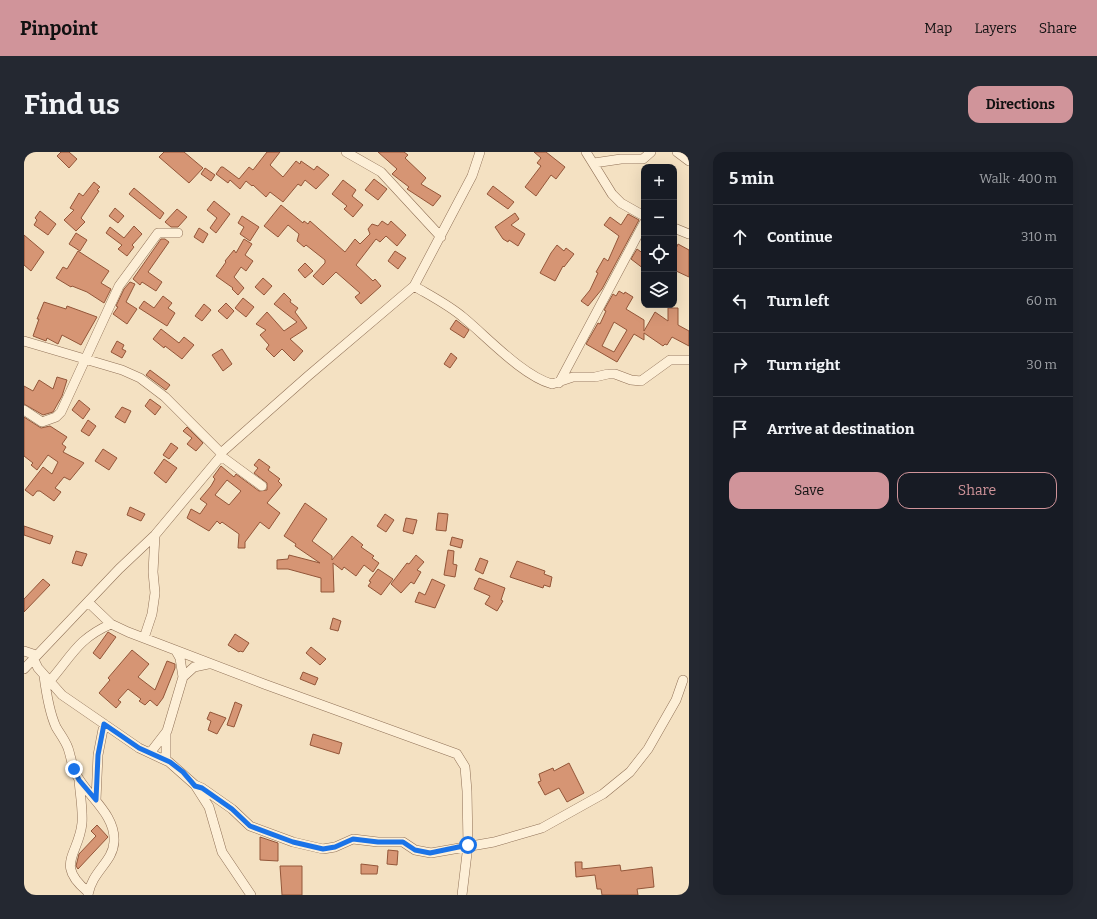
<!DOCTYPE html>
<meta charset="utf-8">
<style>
:root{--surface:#171b24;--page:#242831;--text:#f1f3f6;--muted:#9ea1a6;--line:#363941;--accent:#d0949a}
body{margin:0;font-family:Bitter,serif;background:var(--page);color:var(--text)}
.controls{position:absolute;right:12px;top:12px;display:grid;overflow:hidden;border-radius:8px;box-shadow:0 4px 16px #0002}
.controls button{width:36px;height:36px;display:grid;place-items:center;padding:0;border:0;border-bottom:1px solid var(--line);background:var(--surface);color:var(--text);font:20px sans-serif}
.stop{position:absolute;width:12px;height:12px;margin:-9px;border:3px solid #1a73e8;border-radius:50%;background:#fff}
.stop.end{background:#1a73e8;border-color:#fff;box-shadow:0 1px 4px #0008}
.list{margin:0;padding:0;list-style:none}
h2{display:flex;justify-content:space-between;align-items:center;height:52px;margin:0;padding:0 16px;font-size:17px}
h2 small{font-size:13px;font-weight:400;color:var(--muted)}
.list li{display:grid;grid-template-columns:26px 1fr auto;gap:12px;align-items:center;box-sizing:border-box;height:64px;padding:0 16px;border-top:1px solid var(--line)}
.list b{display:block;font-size:15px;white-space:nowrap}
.list em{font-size:13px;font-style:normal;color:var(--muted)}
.actions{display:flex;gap:8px;padding:12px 16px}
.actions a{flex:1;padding:9px 0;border:1px solid var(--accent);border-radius:12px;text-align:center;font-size:14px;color:var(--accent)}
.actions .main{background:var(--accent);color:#111}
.icon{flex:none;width:22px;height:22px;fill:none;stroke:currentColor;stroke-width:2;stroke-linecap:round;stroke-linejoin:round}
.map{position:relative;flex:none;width:665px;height:743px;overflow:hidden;border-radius:12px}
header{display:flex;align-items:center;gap:24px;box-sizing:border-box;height:56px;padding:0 20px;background:var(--accent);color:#111}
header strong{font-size:19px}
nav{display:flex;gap:22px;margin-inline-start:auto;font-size:14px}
.intro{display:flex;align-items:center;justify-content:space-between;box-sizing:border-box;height:96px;padding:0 24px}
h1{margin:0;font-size:28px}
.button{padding:10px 18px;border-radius:12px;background:var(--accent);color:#111;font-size:14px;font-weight:700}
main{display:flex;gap:24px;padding:0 24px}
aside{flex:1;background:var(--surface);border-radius:12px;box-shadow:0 4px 16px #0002}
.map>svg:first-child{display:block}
</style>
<header>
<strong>Pinpoint</strong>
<nav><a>Map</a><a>Layers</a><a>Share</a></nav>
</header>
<div class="intro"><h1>Find us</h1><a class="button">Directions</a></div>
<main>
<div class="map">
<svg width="665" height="743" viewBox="0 0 665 743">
<rect width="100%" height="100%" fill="#f4e1c2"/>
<path fill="#d69574" stroke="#935639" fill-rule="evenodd" d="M37,0H45L53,7L45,16L33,4Z
M140,0H160L179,16L165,31L135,5Z
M243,0H256L246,13L259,25L272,9L276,12L277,9L290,18L293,14L305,23L292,37L281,28L277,34L274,32L259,50L246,40L242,45L229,33L228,34L222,29L216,37L206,28L204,31L192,22L197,15H199L215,27L225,15L229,18Z
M354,0H380L384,3L381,6L402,26L397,32L417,44L409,54L383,37L385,35L368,22L373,17Z
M510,0H522L541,15L532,27L527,23L512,44L501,35L517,14L513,11L517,6Z
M181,16L191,23L187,29L177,22Z
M350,27L363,37L354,48L341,38Z
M319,28L332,38L328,44L339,53L329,65L320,57L323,54L308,42Z
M70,30L76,35L73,38L75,39L57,66L61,70L52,79L40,68L50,58L46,56L55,41L59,44Z
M469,34L490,50L484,57L463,42Z
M110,36L140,61L136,67L105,42Z
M190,49L206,62L192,81L186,76L193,66L183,58Z
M257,53L279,71L280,69L284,72L286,69L321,100L331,87L336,92L346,82L344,77L348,72L354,74L358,69L364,73L367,69L382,83L373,94L362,84L356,90L352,87L332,113L349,129L351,127L357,134L337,152L331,145L336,141L312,120L299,133L289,124L301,111V108L282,93L280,95L273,89L275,82L264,73L254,85L240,74Z
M91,56L100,64L94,71L85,64Z
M153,57L163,65L154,75H147L141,70Z
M16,59L32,72L24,83L10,73L13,68L11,66Z
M491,61L495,67L487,73L501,82L494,94L485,88L484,90L479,87L471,75Z
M604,62L615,68L578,137L564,154L557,149L566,138L574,121L572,120L580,106L584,109L595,84L580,73L586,65L597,73Z
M218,64L235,75L226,89L216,82L220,75L214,71Z
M110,74L118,82L108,93L110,95L103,104L94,97L98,93L82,81L86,75L100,86Z
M175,76L184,82L179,91L170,85Z
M52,81L63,88L56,99L45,92Z
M0,83L20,100L7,119L0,113Z
M137,87H141L145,90L124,120L138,130L132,139L118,130L116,133L109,127Z
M220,87L228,92L221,103L229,109L222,119L217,115L210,125L220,136L214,143L208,137L209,136L192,124L202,110L201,109L210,98L212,101Z
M654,92L665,98V125L650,118V101Z
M533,93L540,99L542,96L550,102L540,115L539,114L531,129L516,121L527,101Z
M613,97L620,102V117L607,107Z
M54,99L85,119L77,131L87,137L80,151L63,140L48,134L47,135L32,126L39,115L43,117Z
M371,99L382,106L374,117L364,109Z
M281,111L289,119L281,126L274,118Z
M239,126L248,134L240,143L231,135Z
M106,130L111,132L102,150L113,157L103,172L89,162L94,155L92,154L100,137Z
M595,139L600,142L601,140L609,145L602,157L620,168V179L631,160L644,169V156H654V173L665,179V194L648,185L643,193L641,192L639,194L620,181V188L610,182L593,210L562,192L574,171L576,172L582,159L580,158L589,142L592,144ZM590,170L603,178L590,200L578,194Z
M260,141L267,148L266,150L274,156L271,160L283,176L266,187L279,199L270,209L258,197L250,205L242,197L245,193L236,183L242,178L232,172L243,160L260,179L273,170L250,152Z
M139,144L148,151L144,156L151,161L143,174L115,156L120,149L130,156Z
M219,146L230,155L222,165L211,156Z
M20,150L42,157L43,154L73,165L57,193L38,183L34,192L23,186L22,189L9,184L15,167H13Z
M202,151L210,159L203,167L194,159Z
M180,152L187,158L178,169L171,164Z
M432,168L445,178L440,186L426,177Z
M137,177L155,191L160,185L170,193L158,207L141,194L140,196L129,187Z
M93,189L100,193L98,197L102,199L98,206L87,200Z
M198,197L208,212L199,219L188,203Z
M427,201L433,206L426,216L420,212Z
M126,218L146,233L142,238L122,223Z
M33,225L43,228L38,244L29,260L19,263L0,252V234L9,239L15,228L29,237Z
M126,247L137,255L131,263L121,254Z
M55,248L66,257L59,267L48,258Z
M98,255L107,259L101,271L91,265Z
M0,265L17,276L26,274L43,285L38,292L42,295L39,300L60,311L46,328L40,325L31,336L37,340L30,349L16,339H13L9,344L1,338L19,315L28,322L34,310L24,303L13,318L7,313L9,311L0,304Z
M64,268L72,274L65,284L57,279Z
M163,275L179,291L172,299L163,292L168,286L159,279Z
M147,291L154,296L145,307L139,303Z
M79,297L93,306L85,318L71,309Z
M140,307L153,316L142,331L130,321Z
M235,307L246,315L244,318L256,327L254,329L258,333L243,351L256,361L245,377L236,370L221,390V396H214L215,382L198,370L196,372L193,369L185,379L163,366L167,357L176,362L183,352L176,347L187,334L191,327L189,325L197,314L210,325L212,322L235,339L243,338V331L230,321L234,316L230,313ZM203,328L217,339L205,353L191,343Z
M281,351L303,367L288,389L308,404V408L328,384L339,393L337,395L350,404L348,406L355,411L349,420L340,413L332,424L320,415L318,418L309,411L310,440H297V426L264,417H253V408L264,407L265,403L296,411L271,394L272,392L260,384Z
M106,355L121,362L117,369L103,363Z
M414,361L424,362L422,379L412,378Z
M361,362L370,368L362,380L353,374Z
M382,366L393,368L389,382L379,379Z
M0,374L29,384L26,392L0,383Z
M428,385L439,388L437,396L426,393Z
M424,398L430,399L429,412L433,413L431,425L420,423Z
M52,399L63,402L58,414L48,411Z
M392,403L400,410L393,418L397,420L390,432L387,430L377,441L367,432L383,411L385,412Z
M456,406L464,409L459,422L451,418Z
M493,409L521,419L520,422L528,425L526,435L520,433L519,436L486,425Z
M354,417L369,427L357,443L344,434L347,430L345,429Z
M455,426L481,436L477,448L479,449L473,459L461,452L466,444L450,437Z
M19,427L26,433L0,460V447Z
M408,427L421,433L411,456L391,450L395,440L401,443Z
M309,466L317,469L314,479L306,477Z
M84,480L92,485L76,507L69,501Z
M211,482L225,491L219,500L216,499L215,500L204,493Z
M287,495L302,507L296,513L282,501Z
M108,498L125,512L114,525L131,538L143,509L151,512V516L139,546L133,554L126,548L121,553L115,549L117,547L104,537L94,548L97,550L92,556L75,541L86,528L84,526Z
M279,520L294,526L291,533L276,527Z
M211,550L218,553L210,575L203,573Z
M186,560L202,566L193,582L184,578L187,569L183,567Z
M289,582L318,591L315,602L286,593Z
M545,611L560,641L543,650L535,636L521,643L514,630L517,629L515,622L529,616L530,619Z
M73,673L84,685L54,717L52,714L55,702L72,684L67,679Z
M236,685L254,691V709L236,708Z
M364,698L374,699L373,713L363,712Z
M551,710H558V717L596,713L597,719L628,715L630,735L613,737L614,743H578L577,737H573L571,723L552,725Z
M337,712L354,714L353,722H337Z
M256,714H278V743H258Z"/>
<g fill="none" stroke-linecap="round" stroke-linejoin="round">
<g stroke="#907157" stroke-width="10">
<path id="minor" d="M322,0L357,20L417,85
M562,0L588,42L597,51L620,64
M653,0L665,9
M570,11L597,7H619L627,0
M650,76L665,82
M390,134C407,144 425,153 440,166C464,186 499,224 528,232L549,225H571L584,222H591L607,228L617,229L646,208H665
M0,189L98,218L116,226L141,245L197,301
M535,231L620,71
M0,258L18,270L32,265L37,260L95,134L134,81H154
M197,304L238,334
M64,450L87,472L104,480L240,532L433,602L441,615L443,639L444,693L438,743
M120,486L128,462L131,441L129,420L131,383
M0,499L12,503
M9,506L14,516L38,543L115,596L145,610L171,633L185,655L198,700L227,743
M0,517L95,417L131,383L197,304V301L284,224L390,134L448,24L456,0
M20,524C22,539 26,562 32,575C36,582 41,588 44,596C47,605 48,614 52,622C63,644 92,662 90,690C89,710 68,719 64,743
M159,525L170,515L184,512
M25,530C48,504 53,487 87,472
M126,601L143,579L159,525L156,506L152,499
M142,608V581
M55,628C56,642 59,657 58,671C55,703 30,712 64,740
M171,633L178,636L208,657L226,674L269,690L299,697L311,695L329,687L354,690H379L391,698L407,701L470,690L518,676L579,642L606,620L624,597L652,548L659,528
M72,648L74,603L80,572"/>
</g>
<use href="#minor" stroke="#fdefd7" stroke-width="9"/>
</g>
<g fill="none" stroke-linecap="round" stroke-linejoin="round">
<path stroke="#1a73e8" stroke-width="5" d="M50,617L55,628L72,648L74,603L80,572L115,596L146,610L159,620L171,634L178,636L208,657L226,674L269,690L299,697L311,695L329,687L354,690H379L391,698L406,701L444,693"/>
</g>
</svg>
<div class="controls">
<button>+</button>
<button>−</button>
<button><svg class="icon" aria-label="locate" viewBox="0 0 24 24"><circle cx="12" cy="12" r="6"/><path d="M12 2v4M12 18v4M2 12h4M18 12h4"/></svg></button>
<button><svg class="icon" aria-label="layers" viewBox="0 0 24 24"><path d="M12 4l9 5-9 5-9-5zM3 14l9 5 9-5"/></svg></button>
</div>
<div class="stop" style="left:444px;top:693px"></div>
<div class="stop end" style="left:50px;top:617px"></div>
</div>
<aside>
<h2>5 min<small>Walk · 400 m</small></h2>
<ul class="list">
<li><svg class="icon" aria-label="ahead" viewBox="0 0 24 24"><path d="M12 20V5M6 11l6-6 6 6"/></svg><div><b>Continue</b></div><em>310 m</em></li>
<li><svg class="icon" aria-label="left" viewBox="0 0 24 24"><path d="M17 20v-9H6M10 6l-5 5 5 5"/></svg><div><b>Turn left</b></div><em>60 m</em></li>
<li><svg class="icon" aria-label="right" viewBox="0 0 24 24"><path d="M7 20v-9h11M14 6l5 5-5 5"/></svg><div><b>Turn right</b></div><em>30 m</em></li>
<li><svg class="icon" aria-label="arrive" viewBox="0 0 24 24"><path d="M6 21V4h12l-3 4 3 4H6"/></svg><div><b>Arrive at destination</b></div></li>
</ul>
<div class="actions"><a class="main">Save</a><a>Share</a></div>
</aside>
</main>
